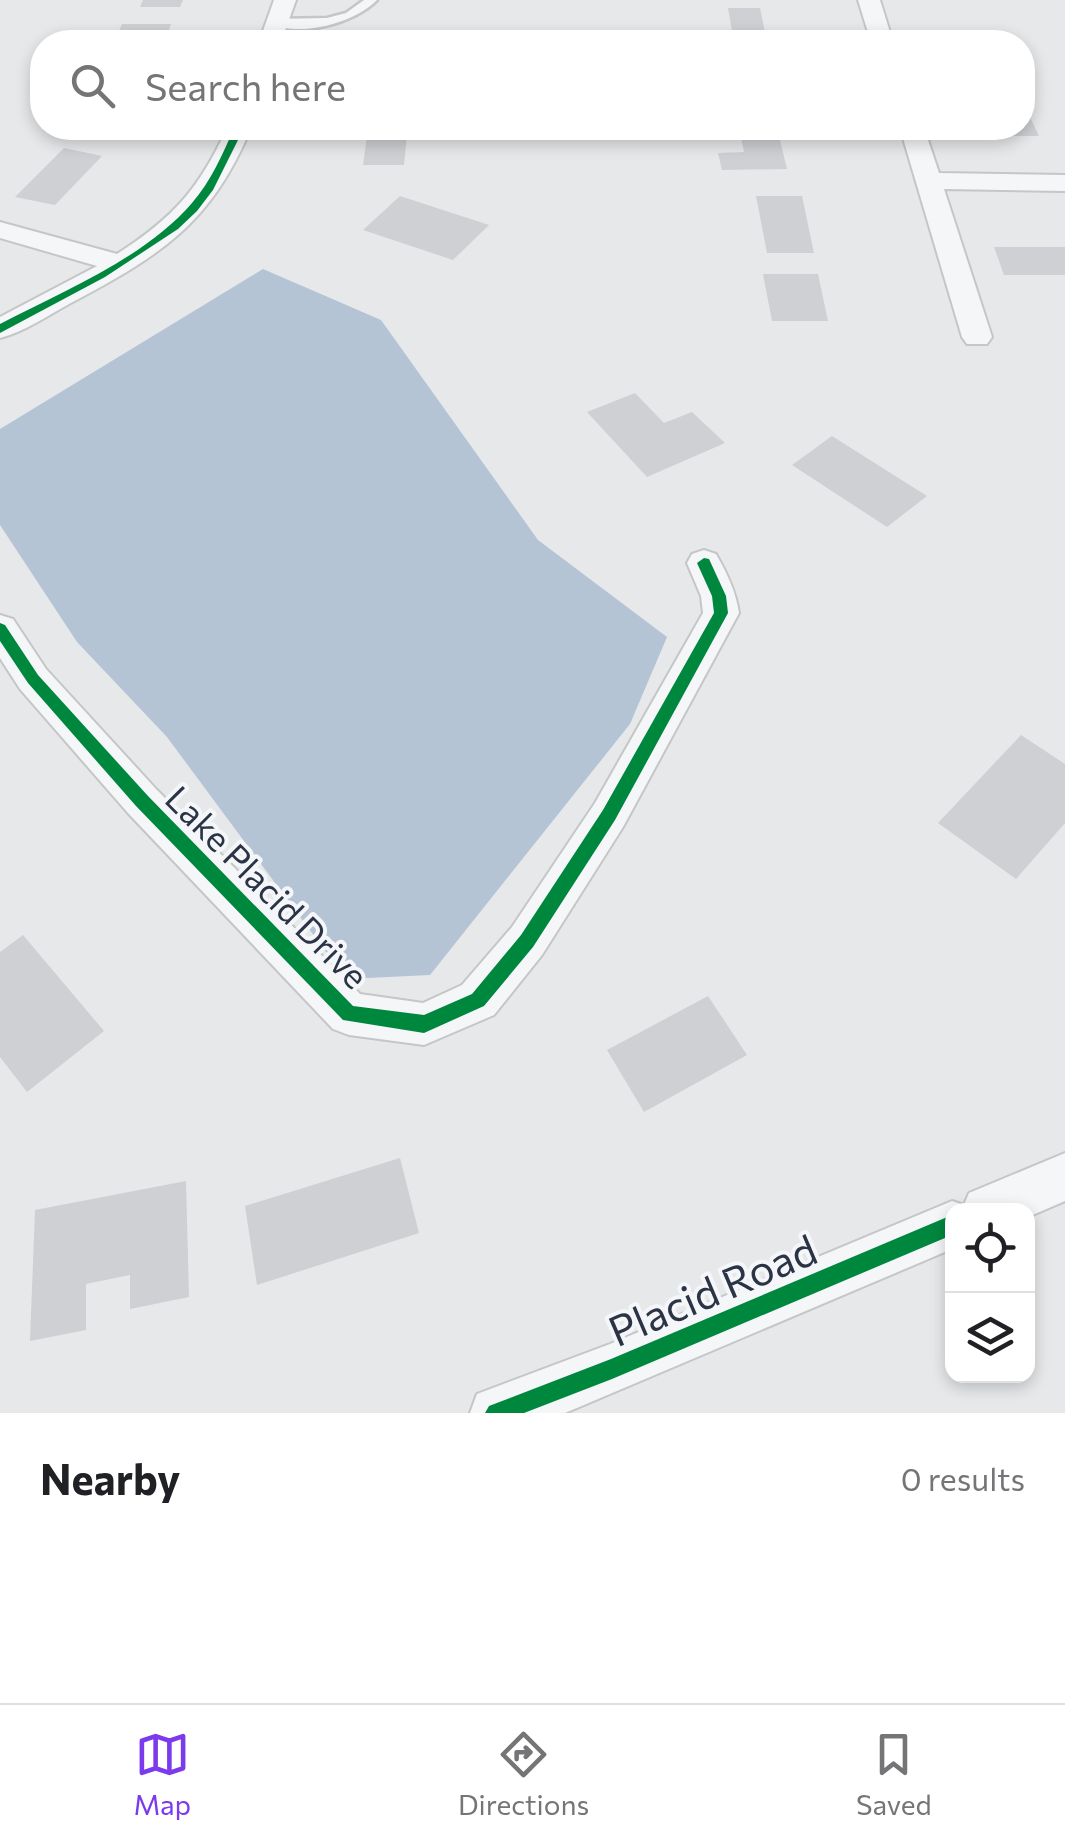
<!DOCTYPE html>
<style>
:root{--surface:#fff;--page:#f2f2f2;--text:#202124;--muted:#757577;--line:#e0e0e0;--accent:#7c3aed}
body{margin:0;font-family:Commissioner,sans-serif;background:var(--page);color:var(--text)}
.controls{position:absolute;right:30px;bottom:30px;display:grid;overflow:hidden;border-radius:20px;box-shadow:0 5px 15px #0003}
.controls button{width:90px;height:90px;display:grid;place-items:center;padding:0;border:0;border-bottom:2px solid var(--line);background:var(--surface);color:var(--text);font:50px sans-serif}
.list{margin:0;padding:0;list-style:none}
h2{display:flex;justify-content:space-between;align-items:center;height:130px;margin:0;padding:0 40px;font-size:42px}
h2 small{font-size:32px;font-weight:400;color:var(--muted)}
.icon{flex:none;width:55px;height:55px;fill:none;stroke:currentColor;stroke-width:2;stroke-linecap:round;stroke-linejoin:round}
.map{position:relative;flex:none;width:1065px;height:1413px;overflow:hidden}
.search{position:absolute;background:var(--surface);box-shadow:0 5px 15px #0003;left:30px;right:30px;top:30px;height:110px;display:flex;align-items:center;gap:25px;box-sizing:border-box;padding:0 35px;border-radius:40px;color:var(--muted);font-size:38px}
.sheet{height:290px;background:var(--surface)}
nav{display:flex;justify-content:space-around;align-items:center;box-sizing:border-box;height:140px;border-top:2px solid var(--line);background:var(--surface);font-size:28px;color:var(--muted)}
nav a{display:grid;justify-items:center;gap:5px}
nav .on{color:var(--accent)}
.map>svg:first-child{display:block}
</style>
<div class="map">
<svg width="1065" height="1413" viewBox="0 0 1065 1413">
<rect width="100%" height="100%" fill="#e6e8ea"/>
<path fill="#b4c4d5" d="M263,269L381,320L538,540L667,637L630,724L430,975L346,979L167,737L77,642L0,525V429Z"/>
<path fill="#ced0d3" d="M143,0H183L180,7H140Z
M728,8H760L767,42H734Z
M122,24H171L165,42H114Z
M1022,115H1029L1039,136H961L958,128H1022Z
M368,128H435V134H407L404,165H363Z
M739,128H777L787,169L722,170L718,153L744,152Z
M64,148L102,156L55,205L15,197Z
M400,196L489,225L453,260L363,230Z
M756,196H802L814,253H767Z
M994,247H1065V275H1004Z
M763,274H818L828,321H772Z
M635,393L664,423L692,412L725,443L647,477L587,412Z
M832,436L927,496L887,527L792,465Z
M1021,735L1065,764V823L1016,879L938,823Z
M23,935L104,1031L27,1092L0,1057V952Z
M708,996L747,1055L644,1112L607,1050Z
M400,1158L419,1233L257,1285L245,1206Z
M186,1181L189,1297L130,1309V1275L86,1284V1330L30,1341L35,1210Z"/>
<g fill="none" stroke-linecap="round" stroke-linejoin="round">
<g stroke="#c4c6c8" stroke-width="5">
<path id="service" d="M364,0H377C355,23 299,38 270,23L276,19L327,18L346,13Z"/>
</g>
<g stroke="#c4c6c8" stroke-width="4">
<path id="minor" d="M274,0H296L281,42H259Z
M858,0H880L893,42H871Z
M227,128H251C210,226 159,256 69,304C47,316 24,332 0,338V317L97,266L0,238V222L117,254C173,218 199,189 227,128Z
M900,128H924L939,173L1065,175V191L944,189L992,337L987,344H967L962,337Z
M704,550L716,554C727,573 736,592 739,613L623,827L542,955L494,1015L424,1045L349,1035L333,1029L128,813L20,689L0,658V615L13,619L46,669L156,789L360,994L423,1003L462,985L512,927L595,803L703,613L701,596L687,563L692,554Z
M1065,1153V1201L1028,1217V1210H952V1249L565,1413H470L477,1394L610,1344L952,1201L964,1205L969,1193Z"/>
</g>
<use href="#service" fill="#f5f6f7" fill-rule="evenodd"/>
<use href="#minor" fill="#f5f6f7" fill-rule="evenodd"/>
<g stroke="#f4f6f9" stroke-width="6">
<path id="cycleway" d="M234,128H244L213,190L197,211L178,229L105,277L0,333V324C63,291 145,258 192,203C211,181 223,154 234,128Z
M704,558L709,559L726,596L728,613L615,820L533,947L484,1006L424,1033L343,1020L136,806L28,683L0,641V623L5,625L38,675L148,796L353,1006L424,1015L472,994L521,935L603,810L714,613L712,596L697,563Z
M952,1215V1235L612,1379L524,1413H485L489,1406L611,1359Z"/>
</g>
<use href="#cycleway" fill="#00873e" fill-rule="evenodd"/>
</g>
<g text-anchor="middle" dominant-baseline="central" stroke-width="8" stroke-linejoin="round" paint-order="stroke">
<g font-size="35" fill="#2b3445" stroke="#f4f6f9">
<text transform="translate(268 886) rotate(45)">Lake Placid Drive</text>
</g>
<g font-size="42" fill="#2b3445" stroke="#f4f6f9">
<text transform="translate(712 1289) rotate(-23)">Placid Road</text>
</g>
</g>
</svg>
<div class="controls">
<button><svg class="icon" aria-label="locate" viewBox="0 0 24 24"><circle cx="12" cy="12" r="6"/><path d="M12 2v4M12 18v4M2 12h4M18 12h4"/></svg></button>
<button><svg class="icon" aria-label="layers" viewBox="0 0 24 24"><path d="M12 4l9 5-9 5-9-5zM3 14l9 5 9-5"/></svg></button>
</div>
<div class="search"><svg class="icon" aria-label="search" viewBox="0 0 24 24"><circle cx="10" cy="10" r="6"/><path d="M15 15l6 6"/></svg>Search here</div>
</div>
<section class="sheet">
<h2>Nearby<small>0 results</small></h2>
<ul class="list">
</ul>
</section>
<nav>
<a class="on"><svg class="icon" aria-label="map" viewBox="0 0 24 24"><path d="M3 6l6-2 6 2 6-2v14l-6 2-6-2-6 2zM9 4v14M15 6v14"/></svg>Map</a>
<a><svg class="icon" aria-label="directions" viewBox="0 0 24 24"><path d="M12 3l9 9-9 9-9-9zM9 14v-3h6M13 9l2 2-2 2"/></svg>Directions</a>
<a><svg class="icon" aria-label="saved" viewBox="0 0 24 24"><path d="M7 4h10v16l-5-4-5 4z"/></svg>Saved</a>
</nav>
